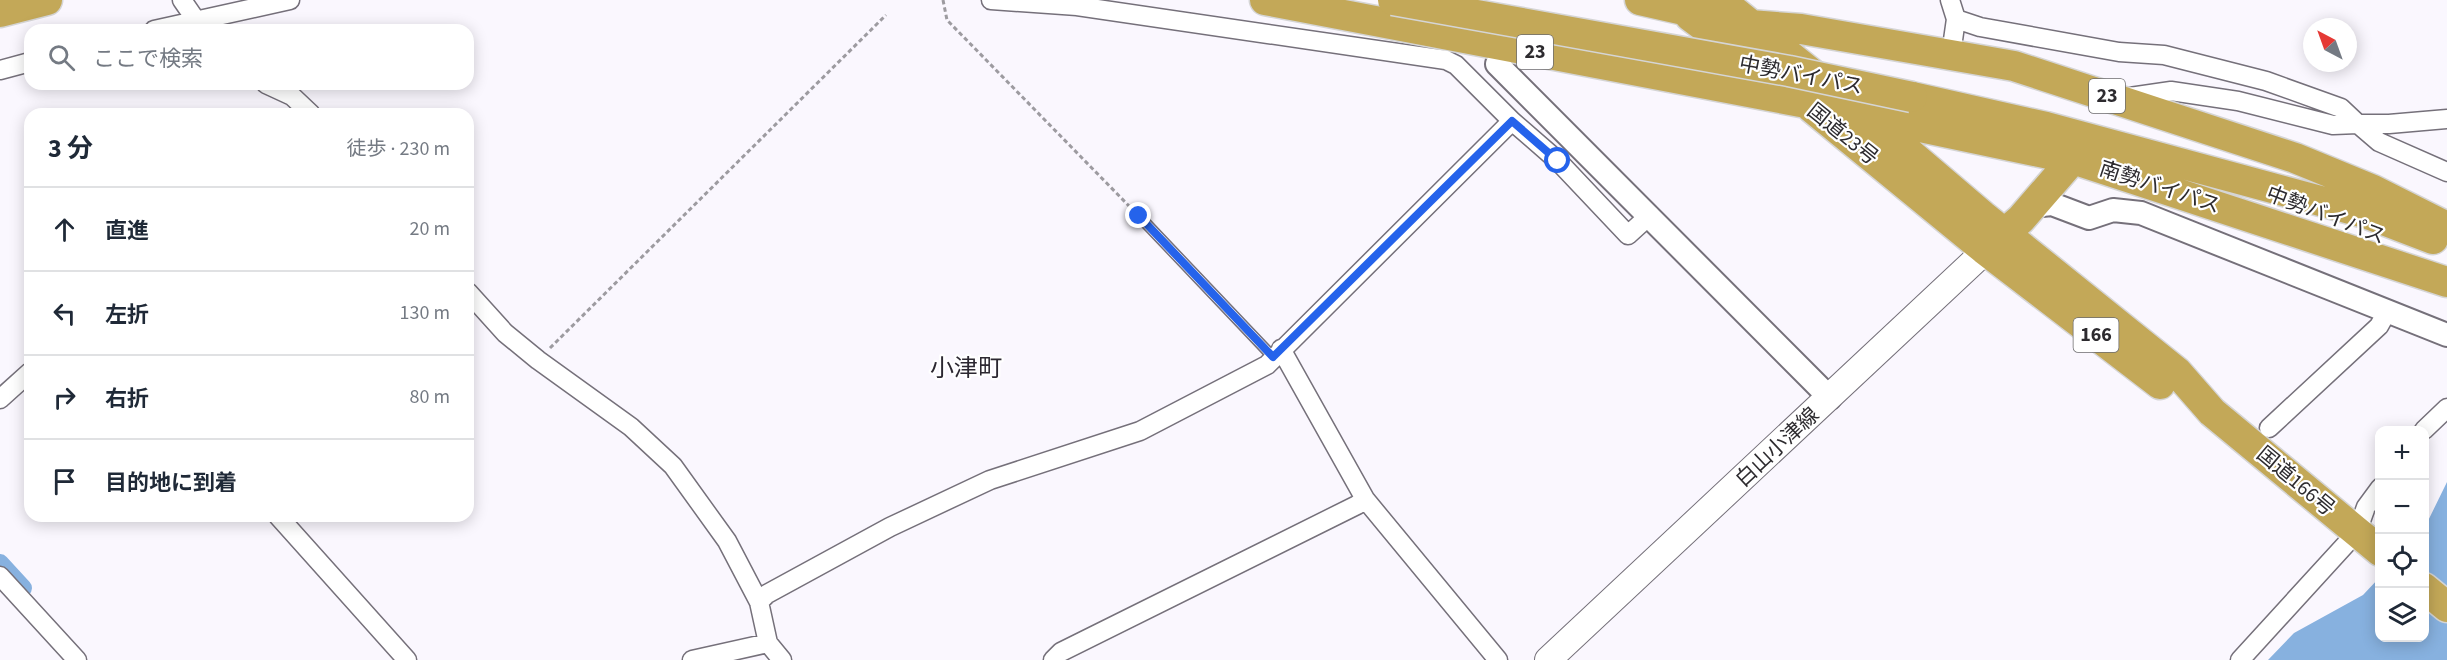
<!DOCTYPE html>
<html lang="ja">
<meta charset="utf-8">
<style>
:root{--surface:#fff;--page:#f2f2f3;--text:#1f2937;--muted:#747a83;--line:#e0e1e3}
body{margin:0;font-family:"Source Sans 3","Noto Sans JP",sans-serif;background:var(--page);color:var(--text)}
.controls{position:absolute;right:18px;bottom:18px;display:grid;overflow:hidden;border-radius:12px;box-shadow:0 3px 15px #0003}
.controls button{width:54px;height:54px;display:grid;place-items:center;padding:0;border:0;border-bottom:2px solid var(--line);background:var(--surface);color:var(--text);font:30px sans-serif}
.compass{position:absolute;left:2303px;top:18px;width:54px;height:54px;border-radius:50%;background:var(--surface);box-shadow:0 3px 15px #0003;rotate:319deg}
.stop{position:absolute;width:18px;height:18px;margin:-14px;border:4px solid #2563eb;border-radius:50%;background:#fff}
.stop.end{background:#2563eb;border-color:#fff;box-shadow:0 2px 6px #0008}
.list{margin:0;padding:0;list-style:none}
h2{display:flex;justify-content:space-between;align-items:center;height:78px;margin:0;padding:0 24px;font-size:26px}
h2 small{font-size:20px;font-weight:400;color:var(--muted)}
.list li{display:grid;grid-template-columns:39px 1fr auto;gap:18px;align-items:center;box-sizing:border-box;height:84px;padding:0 24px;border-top:2px solid var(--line)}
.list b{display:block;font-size:22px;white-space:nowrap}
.list em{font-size:20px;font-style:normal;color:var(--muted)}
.icon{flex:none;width:33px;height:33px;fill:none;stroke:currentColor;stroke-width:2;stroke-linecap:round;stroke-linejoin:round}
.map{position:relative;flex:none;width:2447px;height:660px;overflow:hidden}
.search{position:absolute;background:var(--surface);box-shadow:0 3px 15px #0003;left:24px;top:24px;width:450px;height:66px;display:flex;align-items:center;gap:15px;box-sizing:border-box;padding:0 21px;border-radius:18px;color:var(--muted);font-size:22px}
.panel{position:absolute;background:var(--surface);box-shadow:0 3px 15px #0003;left:24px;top:108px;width:450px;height:414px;border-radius:18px}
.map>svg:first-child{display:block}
</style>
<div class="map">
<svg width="2447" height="660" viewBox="0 0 2447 660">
<rect width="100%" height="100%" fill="#faf7fe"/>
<path fill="#87b1df" d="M2447,482V660H2268L2294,633L2363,595L2379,578L2380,638H2424L2425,527Z"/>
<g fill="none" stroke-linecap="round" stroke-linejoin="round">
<path stroke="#87b1df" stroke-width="18" d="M0,563L23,588"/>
<g stroke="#75707a" stroke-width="12">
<path id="service" d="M1139,216L1273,357"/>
</g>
<g stroke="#75707a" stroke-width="21">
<path id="minor" d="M182,0L202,29
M991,0L1077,6L1446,60L1456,65L1512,121
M1950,0L1956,19L1951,54
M1956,19L1980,27L2119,52L2164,55L2266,81L2341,108L2358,124H2389L2447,119
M154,30L290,0
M0,70L30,62
M266,84L292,96L311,114
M2123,98L2171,91L2238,101L2333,125L2358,124L2379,142L2447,172
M468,292L505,333L538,360L631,427L673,466L727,541L759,602L768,643L782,660
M1281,349L1365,499L1498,660
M0,399L30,372
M2269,428L2379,326L2388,310
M2424,430L2447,408
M278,516L407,660
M0,576L77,660
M759,602L767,594L890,527L990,480L1140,431L1267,365L1512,121L1558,161L1628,235L1650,215
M692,660L768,643
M1053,660L1061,652L1357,505L1365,499
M2240,660L2357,532L2366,507L2380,488"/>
</g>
<g stroke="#75707a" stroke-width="26">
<path id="tertiary" d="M1497,64L1830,398
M2032,206L2052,204L2089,218L2113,210L2141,213L2447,335"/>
</g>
<g stroke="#75707a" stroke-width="28">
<path id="secondary" d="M1548,660L1999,238"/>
</g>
<g stroke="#d5d5d5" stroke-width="33">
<path id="trunk" d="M1265,0L1806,103L2073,159L2447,282
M1640,0L1750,25L1801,29L2014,66L2295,158L2373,190L2447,227
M1720,0L1821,81
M0,12L47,0
M1690,16L1762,70
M1912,97L2046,127L2365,213L2433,239
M1812,108L1984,249L2160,384
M1868,118L1983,216L2177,372L2212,412L2380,551
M2005,233L2021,219L2073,159
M2424,588L2447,607"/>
</g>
<path stroke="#9d9ba0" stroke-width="3" stroke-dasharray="4.5 3" stroke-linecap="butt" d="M943,0L947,20L1131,208
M550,348L886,15"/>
<use href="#service" stroke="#fff" stroke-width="9"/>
<use href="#minor" stroke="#fff" stroke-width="18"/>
<use href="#tertiary" stroke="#fff" stroke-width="22"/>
<use href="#secondary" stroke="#fff" stroke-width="26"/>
<use href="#trunk" stroke="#c3a858" stroke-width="30"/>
<g stroke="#d5d5d5" stroke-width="33" stroke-linecap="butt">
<path id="trunk-bridge" d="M1393,0L1789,71L1912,97"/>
</g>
<use href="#trunk-bridge" stroke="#c3a858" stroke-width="30"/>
</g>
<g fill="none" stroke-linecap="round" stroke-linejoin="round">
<path stroke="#2563eb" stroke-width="8" d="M1139,216L1273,357L1512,121L1558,161"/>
</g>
<g text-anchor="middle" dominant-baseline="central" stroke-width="4.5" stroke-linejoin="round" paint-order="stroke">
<g fill="#fff" stroke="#6c6b6d" stroke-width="1.5">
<rect x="1517" y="35" width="36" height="34" rx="4.5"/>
<rect x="2089" y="79" width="36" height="34" rx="4.5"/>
<rect x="2073.5" y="318" width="45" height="34" rx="4.5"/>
</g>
<g font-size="20" font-weight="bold" fill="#2d2b2f">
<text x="1535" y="52">23</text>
<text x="2107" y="96">23</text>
<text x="2096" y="335">166</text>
</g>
<g font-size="21" fill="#2d2b2f" stroke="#fff">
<text transform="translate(1801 75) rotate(11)">中勢バイパス</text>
<text transform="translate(1843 134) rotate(39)">国道23号</text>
<text transform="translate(2160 187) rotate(18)">南勢バイパス</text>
<text transform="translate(2326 215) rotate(21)">中勢バイパス</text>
<text transform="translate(1777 447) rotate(-43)">白山小津線</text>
<text transform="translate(2296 481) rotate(40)">国道166号</text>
</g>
<g font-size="24" fill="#2c2831" stroke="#fff">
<text x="966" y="368">小津町</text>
</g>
</g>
</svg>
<div class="controls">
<button>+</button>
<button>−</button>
<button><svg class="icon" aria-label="locate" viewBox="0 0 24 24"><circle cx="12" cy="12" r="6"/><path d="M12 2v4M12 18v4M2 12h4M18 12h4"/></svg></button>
<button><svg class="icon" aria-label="layers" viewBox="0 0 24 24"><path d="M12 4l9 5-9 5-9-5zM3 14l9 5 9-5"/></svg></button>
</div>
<svg class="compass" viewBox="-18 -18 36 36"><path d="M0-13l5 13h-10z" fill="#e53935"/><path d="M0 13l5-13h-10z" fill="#747a83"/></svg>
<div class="stop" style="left:1558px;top:161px"></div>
<div class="stop end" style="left:1139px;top:216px"></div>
<div class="search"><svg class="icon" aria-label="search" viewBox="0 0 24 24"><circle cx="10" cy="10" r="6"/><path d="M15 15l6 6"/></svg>ここで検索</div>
<section class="panel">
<h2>3 分<small>徒歩 · 230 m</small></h2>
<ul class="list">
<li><svg class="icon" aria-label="ahead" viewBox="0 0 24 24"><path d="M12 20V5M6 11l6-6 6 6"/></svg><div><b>直進</b></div><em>20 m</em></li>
<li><svg class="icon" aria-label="left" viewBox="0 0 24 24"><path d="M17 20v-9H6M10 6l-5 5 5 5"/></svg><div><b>左折</b></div><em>130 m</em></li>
<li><svg class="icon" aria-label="right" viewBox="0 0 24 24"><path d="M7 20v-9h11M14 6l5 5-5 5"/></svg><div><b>右折</b></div><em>80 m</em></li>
<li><svg class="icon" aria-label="arrive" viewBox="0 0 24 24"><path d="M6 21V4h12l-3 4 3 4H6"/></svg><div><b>目的地に到着</b></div></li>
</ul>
</section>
</div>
